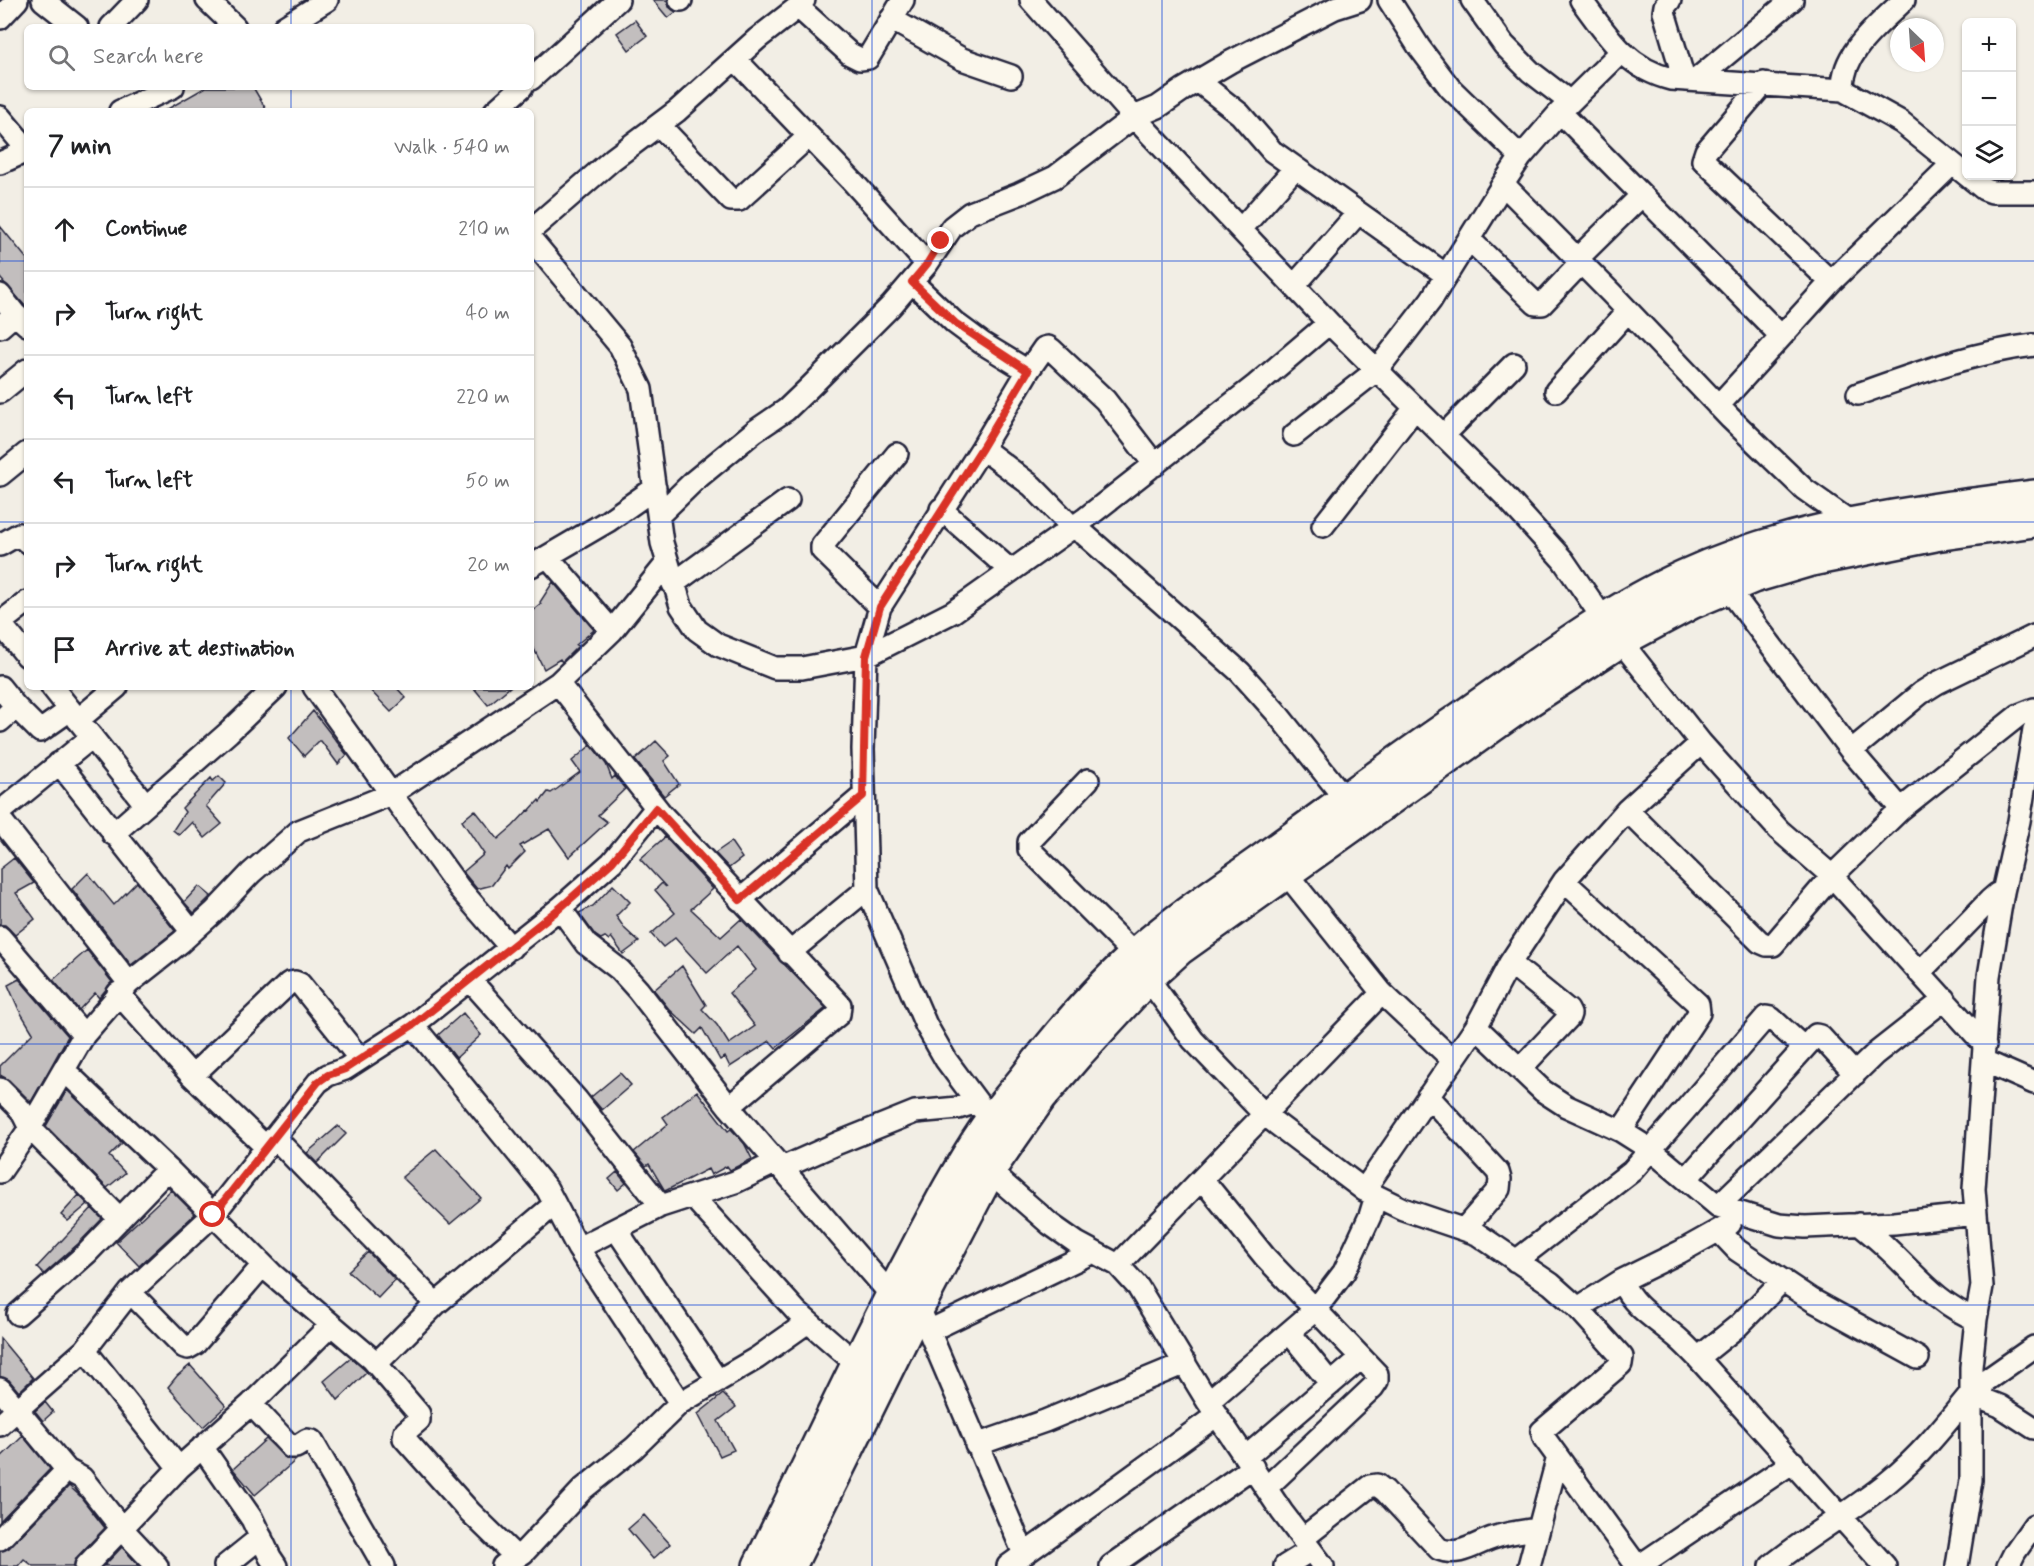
<!DOCTYPE html>
<meta charset="utf-8">
<style>
:root{--surface:#fff;--page:#f6f6f6;--text:#202124;--muted:#757577;--line:#e0e0e0}
body{margin:0;font-family:Mynerve,sans-serif;background:var(--page);color:var(--text)}
.controls{position:absolute;right:18px;top:18px;display:grid;overflow:hidden;border-radius:9px;box-shadow:0 2px 4px #0004}
.controls button{width:54px;height:54px;display:grid;place-items:center;padding:0;border:0;border-bottom:2px solid var(--line);background:var(--surface);color:var(--text);font:30px sans-serif}
.compass{position:absolute;left:1890px;top:18px;width:54px;height:54px;border-radius:50%;background:var(--surface);box-shadow:0 2px 4px #0004;rotate:155deg}
.stop{position:absolute;width:18px;height:18px;margin:-14px;border:4px solid #d93025;border-radius:50%;background:#fff}
.stop.end{background:#d93025;border-color:#fff;box-shadow:0 2px 6px #0008}
.list{margin:0;padding:0;list-style:none}
h2{display:flex;justify-content:space-between;align-items:center;height:78px;margin:0;padding:0 24px;font-size:26px}
h2 small{font-size:20px;font-weight:400;color:var(--muted)}
.list li{display:grid;grid-template-columns:39px 1fr auto;gap:18px;align-items:center;box-sizing:border-box;height:84px;padding:0 24px;border-top:2px solid var(--line)}
.list b{display:block;font-size:22px;white-space:nowrap}
.list em{font-size:20px;font-style:normal;color:var(--muted)}
.icon{flex:none;width:33px;height:33px;fill:none;stroke:currentColor;stroke-width:2;stroke-linecap:round;stroke-linejoin:round}
.map{position:relative;flex:none;width:2034px;height:1566px;overflow:hidden}
.search{position:absolute;background:var(--surface);box-shadow:0 2px 4px #0004;left:24px;top:24px;width:510px;height:66px;display:flex;align-items:center;gap:15px;box-sizing:border-box;padding:0 21px;border-radius:9px;color:var(--muted);font-size:22px}
.panel{position:absolute;background:var(--surface);box-shadow:0 2px 4px #0004;left:24px;top:108px;width:510px;height:582px;border-radius:9px}
.map>svg:first-child{display:block}
</style>
<div class="map">
<svg width="2034" height="1566" viewBox="0 0 2034 1566">
<rect width="100%" height="100%" fill="#f2eee5"/>
<filter id="ink" filterUnits="userSpaceOnUse"><feTurbulence type="fractalNoise" baseFrequency=".0167" numOctaves="2"/><feDisplacementMap in="SourceGraphic" scale="12" xChannelSelector="R" yChannelSelector="G"/><feConvolveMatrix kernelMatrix="1 2 1 2 8 2 1 2 1" color-interpolation-filters="sRGB"/></filter>
<g filter="url(#ink)">
<path fill="#c2bebe" stroke="#22223b" stroke-width="1.5" d="M653,0H667L669,7L676,12L668,18Z
M635,20L647,36L629,50L617,33Z
M206,87H253L267,111H164Z
M0,226L27,259V308L0,278Z
M553,582L594,630L576,645L578,646L562,662L560,659L544,669L531,643V612L541,604L540,602Z
M367,687H396L406,698L391,712Z
M473,687H510L488,705Z
M313,711L347,755L338,764L321,741H319L304,756L289,738Z
M656,741L670,756L664,761L679,784L664,796L635,760Z
M591,745L606,764L612,779L615,776L625,789L598,815L607,822L569,857L549,829L520,846L525,852L508,869L506,866L492,885L477,889L463,872L484,854L462,821L475,810L498,839L513,826L528,810L529,811L539,800L540,802L548,792L551,793L557,789L580,772L572,761Z
M219,776L226,783L206,806L222,824L205,838L192,822L179,835L173,830L185,812L182,808L211,778L213,781Z
M665,837L713,889L691,909L721,937L741,919L826,1008L776,1048L770,1041L730,1067L725,1057L720,1060L702,1028L696,1034L669,1009L654,990L682,966L706,1005L702,1009L717,1025L729,1044L755,1026L729,993L756,970L737,946L707,973L675,938L663,947L651,934L675,913L655,890L662,883L666,887L640,859Z
M731,842L742,858L729,868L715,853Z
M14,858L34,883L16,893L35,919L15,935L5,925H0V869Z
M88,873L114,905L137,882L175,931L131,965L72,889Z
M613,885L630,902L616,916L625,929L639,942L623,954L611,937L609,940L605,937L601,939L595,935L579,913L593,906Z
M199,886L211,896L194,913L184,902Z
M87,950L112,982L99,998L95,993L79,1010L53,980Z
M19,979L68,1036L31,1102L9,1080L0,1075V1066L33,1033L19,1010L8,985Z
M463,1013L481,1035L456,1058L438,1035Z
M620,1073L631,1085L602,1110L591,1097Z
M67,1090L122,1143L109,1156L125,1173L107,1188L46,1126Z
M697,1091L728,1131L731,1129L744,1143L752,1159L730,1170L727,1166L711,1175L708,1169L665,1191L649,1164L646,1166L634,1152L668,1124L663,1117Z
M338,1126L346,1134L317,1163L307,1153Z
M436,1149L481,1198L450,1224L402,1177Z
M617,1172L626,1183L618,1190L609,1179Z
M171,1190L195,1214L139,1266L116,1242Z
M79,1195L88,1204L68,1221L61,1215Z
M92,1208L102,1219L78,1244L44,1274L37,1267Z
M368,1252L395,1280L378,1298L348,1271Z
M0,1338L33,1378L19,1392L9,1380L0,1377Z
M351,1358L367,1372L338,1400L324,1381Z
M190,1365L226,1406L203,1427L168,1387L177,1376Z
M723,1394L736,1407L718,1421L734,1450L720,1456L698,1414Z
M45,1402L53,1412L43,1421L35,1411Z
M23,1436L50,1469L0,1521V1458Z
M266,1439L286,1458L296,1460L255,1495L233,1469Z
M69,1486L80,1496L105,1528L77,1557L74,1566H33L24,1559L18,1566H0V1551L9,1548Z
M644,1515L670,1544L653,1559L628,1529Z
M122,1547L139,1566H104Z"/>
<g fill="none" stroke-linecap="round" stroke-linejoin="round">
<g stroke="#22223b" stroke-width="26">
<path id="street" d="M43,0L77,27
M207,0L235,27
M680,0H681
M1031,0L1134,117L1329,323L1504,495L1563,560L1604,620L1701,743L1779,830L1832,876L1985,1045
M1389,0L1419,47L1450,88L1521,157
M1472,0L1504,45L1531,72L1570,102
M1581,0C1607,35 1626,68 1671,79L1843,90L1901,122L1984,189L1992,192H2034
M1670,0L1665,6L1664,12L1684,79
M798,7L850,54L860,59L868,58L903,0
M0,18L17,0
M891,19L962,59L1011,76
M111,27L137,0
M284,27L327,0
M735,59L853,182L927,264
M531,79L618,0
M1697,79L1792,0
M1198,81L1240,114L1272,151L1446,275
M1764,83L1706,151L1703,160L1831,282
M1843,90C1841,52 1880,24 1904,0
M120,111L173,87
M495,111L522,87
M1560,112L1781,336
M0,117L27,149
M659,125L731,200H739L809,136
M0,163L27,151
M1503,184L1611,293L1730,418L1804,489L1855,525
M1241,229L1295,168
M531,230L613,159L677,111L757,39L798,7L804,0
M531,239L620,346L641,389L662,543L681,606L697,630L718,645L775,668H802L866,656L953,612L1086,518L1256,385L1329,323
M1469,239L1536,304H1542L1581,263
M1577,259L1642,195
M912,282L955,323L982,343L1028,371
M1294,286L1358,213
M0,295L15,314L27,325
M0,327L15,314
M1556,391L1628,311
M0,392L27,370
M1858,394C1915,374 1974,352 2034,345
M1718,406L1831,282L1952,164
M1294,435L1377,370L1431,300L1503,184L1521,157L1560,112L1621,52
M1443,436L1514,364
M982,448L1032,486L1072,527L1084,534L1240,672L1275,711L1346,800
M0,475L27,453
M941,509L1011,571
M659,515L694,481L755,431L786,410L810,387L891,306L927,264L952,227L970,213L1019,194L1055,177L1134,117L1158,107L1184,89L1230,62L1335,8L1360,0
M1323,526L1415,408
M0,545L19,534L27,542
M548,557L612,631
M531,566L608,521L655,488
M673,584L788,500
M1727,587L1851,751L1901,809
M880,607L822,550V546L897,454
M0,623L27,656
M0,623L27,602
M558,683L663,816L840,1005L839,1014L729,1107
M0,687L16,707L40,731L70,710
M52,687L146,805
M314,687L459,888L511,948
M78,720L117,687
M0,721L16,707
M1851,751L1921,693L1937,683L2034,636
M59,763L192,932
M1088,780L1029,842V849L1136,956
M1627,810L1760,942L1767,945H1773L1832,876L1901,809L2019,715L2034,709
M0,812L92,737
M0,819L129,983
M113,834L229,732L276,687
M1286,873L1382,993L1453,1060
M1564,881L1698,1004L1699,1013L1621,1131
M740,900L863,796
M560,908L586,944L620,970L638,990L729,1107L892,1296
M0,937L84,1035
M789,953L867,889
M1510,963L1568,1010L1570,1014L1569,1017L1520,1069
M1920,972L1990,900L1997,894L2003,892
M1147,977L1193,1040L1265,1115L1364,1190L1403,1209L1477,1234L1551,1284L1578,1308L1622,1357L1621,1364L1542,1431L1544,1438L1637,1566
M470,980L577,1100L661,1206
M118,993L192,1076L266,1147
M413,1025L547,1189L578,1248L680,1403
M1476,1027L1543,1091L1566,1106L1621,1131L1651,1150L1718,1206L1779,1225L1805,1227L1894,1223L1976,1214
M1984,1061L2034,1083
M65,1071L168,1169L272,1274L372,1359L419,1414V1420L405,1432L404,1438L470,1512L516,1557
M192,1076L289,983L295,982L300,984L360,1059
M0,1089L21,1110L30,1128L120,1219
M1428,1096L1498,1172L1500,1179L1499,1189L1465,1228
M992,1122L946,1060L926,1025L867,889L863,749L866,656L880,607L982,448L1028,371L1044,348L1048,347L1052,350L1105,400L1155,465
M274,1137L436,1304
M782,1168L838,1143L915,1112L958,1108L977,1102
M988,1170L1050,1224L1077,1243L1118,1265L1138,1287L1208,1402L1282,1512L1323,1566
M0,1172L30,1128L84,1035L129,983L181,942L215,911L251,873L299,831L391,794L558,683L612,631L667,563
M1687,1178L1816,1035L1820,1036L1855,1074
M1202,1179L1265,1257L1377,1374V1381L1373,1387L1267,1487
M1364,1190L1476,1027L1510,963L1564,881L1627,810L1701,743
M693,1197L797,1312L858,1365
M1718,1206L1875,1054L1945,999
M1859,1224C1869,1232 1879,1240 1888,1249C1915,1274 1940,1306 1976,1319
M616,1229L718,1381
M1719,1231L1737,1250L1812,1300L1918,1358
M578,1248L661,1206L735,1182L777,1162
M1516,1261L1632,1171L1766,1017L1771,1018L1803,1047
M1118,1265L1382,993
M1621,1281C1636,1310 1651,1315 1674,1335C1683,1342 1690,1350 1698,1358L1885,1566
M130,1292L184,1347L188,1348L195,1344L263,1265
M918,1305L1024,1554
M1578,1308L1621,1281L1680,1252L1730,1224
M18,1314L87,1253L168,1169
M929,1331L1093,1252
M1290,1333L1331,1384
M85,1350L179,1468
M1698,1358L1739,1325L1783,1280
M376,1364L436,1304L555,1204
M0,1389L67,1470L82,1478L123,1530L157,1566
M1979,1398L1984,1382L2034,1347
M1208,1402L1315,1310L1344,1272L1370,1216L1376,1196
M251,1404L291,1447H296L307,1440L312,1441L384,1566
M0,1425L85,1350L130,1292L213,1215L318,1082L328,1075L345,1069L413,1025L560,908L612,862L656,808
M976,1445L1045,1421L1185,1363
M202,1447L252,1519L270,1557L276,1566
M1246,1457L1361,1358
M0,1539L67,1470
M1302,1539L1370,1486L1377,1485L1385,1491L1439,1549C1461,1558 1478,1541 1499,1536C1511,1532 1525,1531 1537,1529
M86,1566L179,1468L251,1404L331,1325
M225,1566L261,1537
M503,1566L523,1553L583,1489L634,1448L680,1403L757,1358L808,1322
M1008,1566L1217,1415
M1111,1566L1253,1467
M1285,1566L1311,1550
M1529,1566L1558,1457
M1639,1566L1793,1462
M1771,1566C1808,1536 1851,1512 1888,1482C1920,1456 1944,1426 1970,1394L2000,1406L2034,1428
M1957,1566L1971,1480V1367L1976,1319L1982,1286L1974,1189L1989,976L2003,892L2019,821L2034,729
M2008,1566L2015,1552L2034,1525"/>
</g>
<g stroke="#22223b" stroke-width="38">
<path id="primary" d="M760,1566C811,1464 858,1360 912,1259C935,1215 958,1170 986,1129C998,1112 1011,1097 1024,1081C1056,1039 1090,998 1129,962C1169,924 1216,894 1262,861C1326,815 1389,768 1455,723C1529,672 1602,614 1684,577C1793,527 1916,512 2034,497
M789,1566L905,1331L991,1166L1040,1096L1077,1053L1147,977L1179,948L1516,708L1620,640L1691,602L1753,576L1811,559L1935,534L2034,520"/>
</g>
<use href="#street" stroke="#fbf7ec" stroke-width="21"/>
<use href="#primary" stroke="#fbf7ec" stroke-width="33"/>
</g>
</g>
<g fill="none" stroke-linecap="round" stroke-linejoin="round" filter="url(#ink)">
<path stroke="#d93025" stroke-width="8" d="M213,1215L318,1082L328,1075L345,1069L413,1025L560,908L612,862L656,808L740,900L863,796L866,656L880,607L982,448L1028,371L955,323L912,282L927,264L941,241"/>
</g>
<path fill="none" stroke="#1d4ed8" stroke-width="1.5" stroke-opacity="0.55" d="M291,0V27M581,0V1566M872,0V1566M1162,0V1566M1453,0V1566M1743,0V1566M291,87V111M0,261H27M531,261H2034M0,522H27M531,522H2034M291,687V1566M0,783H2034M0,1044H2034M0,1305H2034"/>
</svg>
<div class="controls">
<button>+</button>
<button>−</button>
<button><svg class="icon" aria-label="layers" viewBox="0 0 24 24"><path d="M12 4l9 5-9 5-9-5zM3 14l9 5 9-5"/></svg></button>
</div>
<svg class="compass" viewBox="-18 -18 36 36"><path d="M0-13l5 13h-10z" fill="#e53935"/><path d="M0 13l5-13h-10z" fill="#757577"/></svg>
<div class="stop" style="left:213px;top:1215px"></div>
<div class="stop end" style="left:941px;top:241px"></div>
<div class="search"><svg class="icon" aria-label="search" viewBox="0 0 24 24"><circle cx="10" cy="10" r="6"/><path d="M15 15l6 6"/></svg>Search here</div>
<section class="panel">
<h2>7 min<small>Walk · 540 m</small></h2>
<ul class="list">
<li><svg class="icon" aria-label="ahead" viewBox="0 0 24 24"><path d="M12 20V5M6 11l6-6 6 6"/></svg><div><b>Continue</b></div><em>210 m</em></li>
<li><svg class="icon" aria-label="right" viewBox="0 0 24 24"><path d="M7 20v-9h11M14 6l5 5-5 5"/></svg><div><b>Turn right</b></div><em>40 m</em></li>
<li><svg class="icon" aria-label="left" viewBox="0 0 24 24"><path d="M17 20v-9H6M10 6l-5 5 5 5"/></svg><div><b>Turn left</b></div><em>220 m</em></li>
<li><svg class="icon" aria-label="left" viewBox="0 0 24 24"><path d="M17 20v-9H6M10 6l-5 5 5 5"/></svg><div><b>Turn left</b></div><em>50 m</em></li>
<li><svg class="icon" aria-label="right" viewBox="0 0 24 24"><path d="M7 20v-9h11M14 6l5 5-5 5"/></svg><div><b>Turn right</b></div><em>20 m</em></li>
<li><svg class="icon" aria-label="arrive" viewBox="0 0 24 24"><path d="M6 21V4h12l-3 4 3 4H6"/></svg><div><b>Arrive at destination</b></div></li>
</ul>
</section>
</div>
